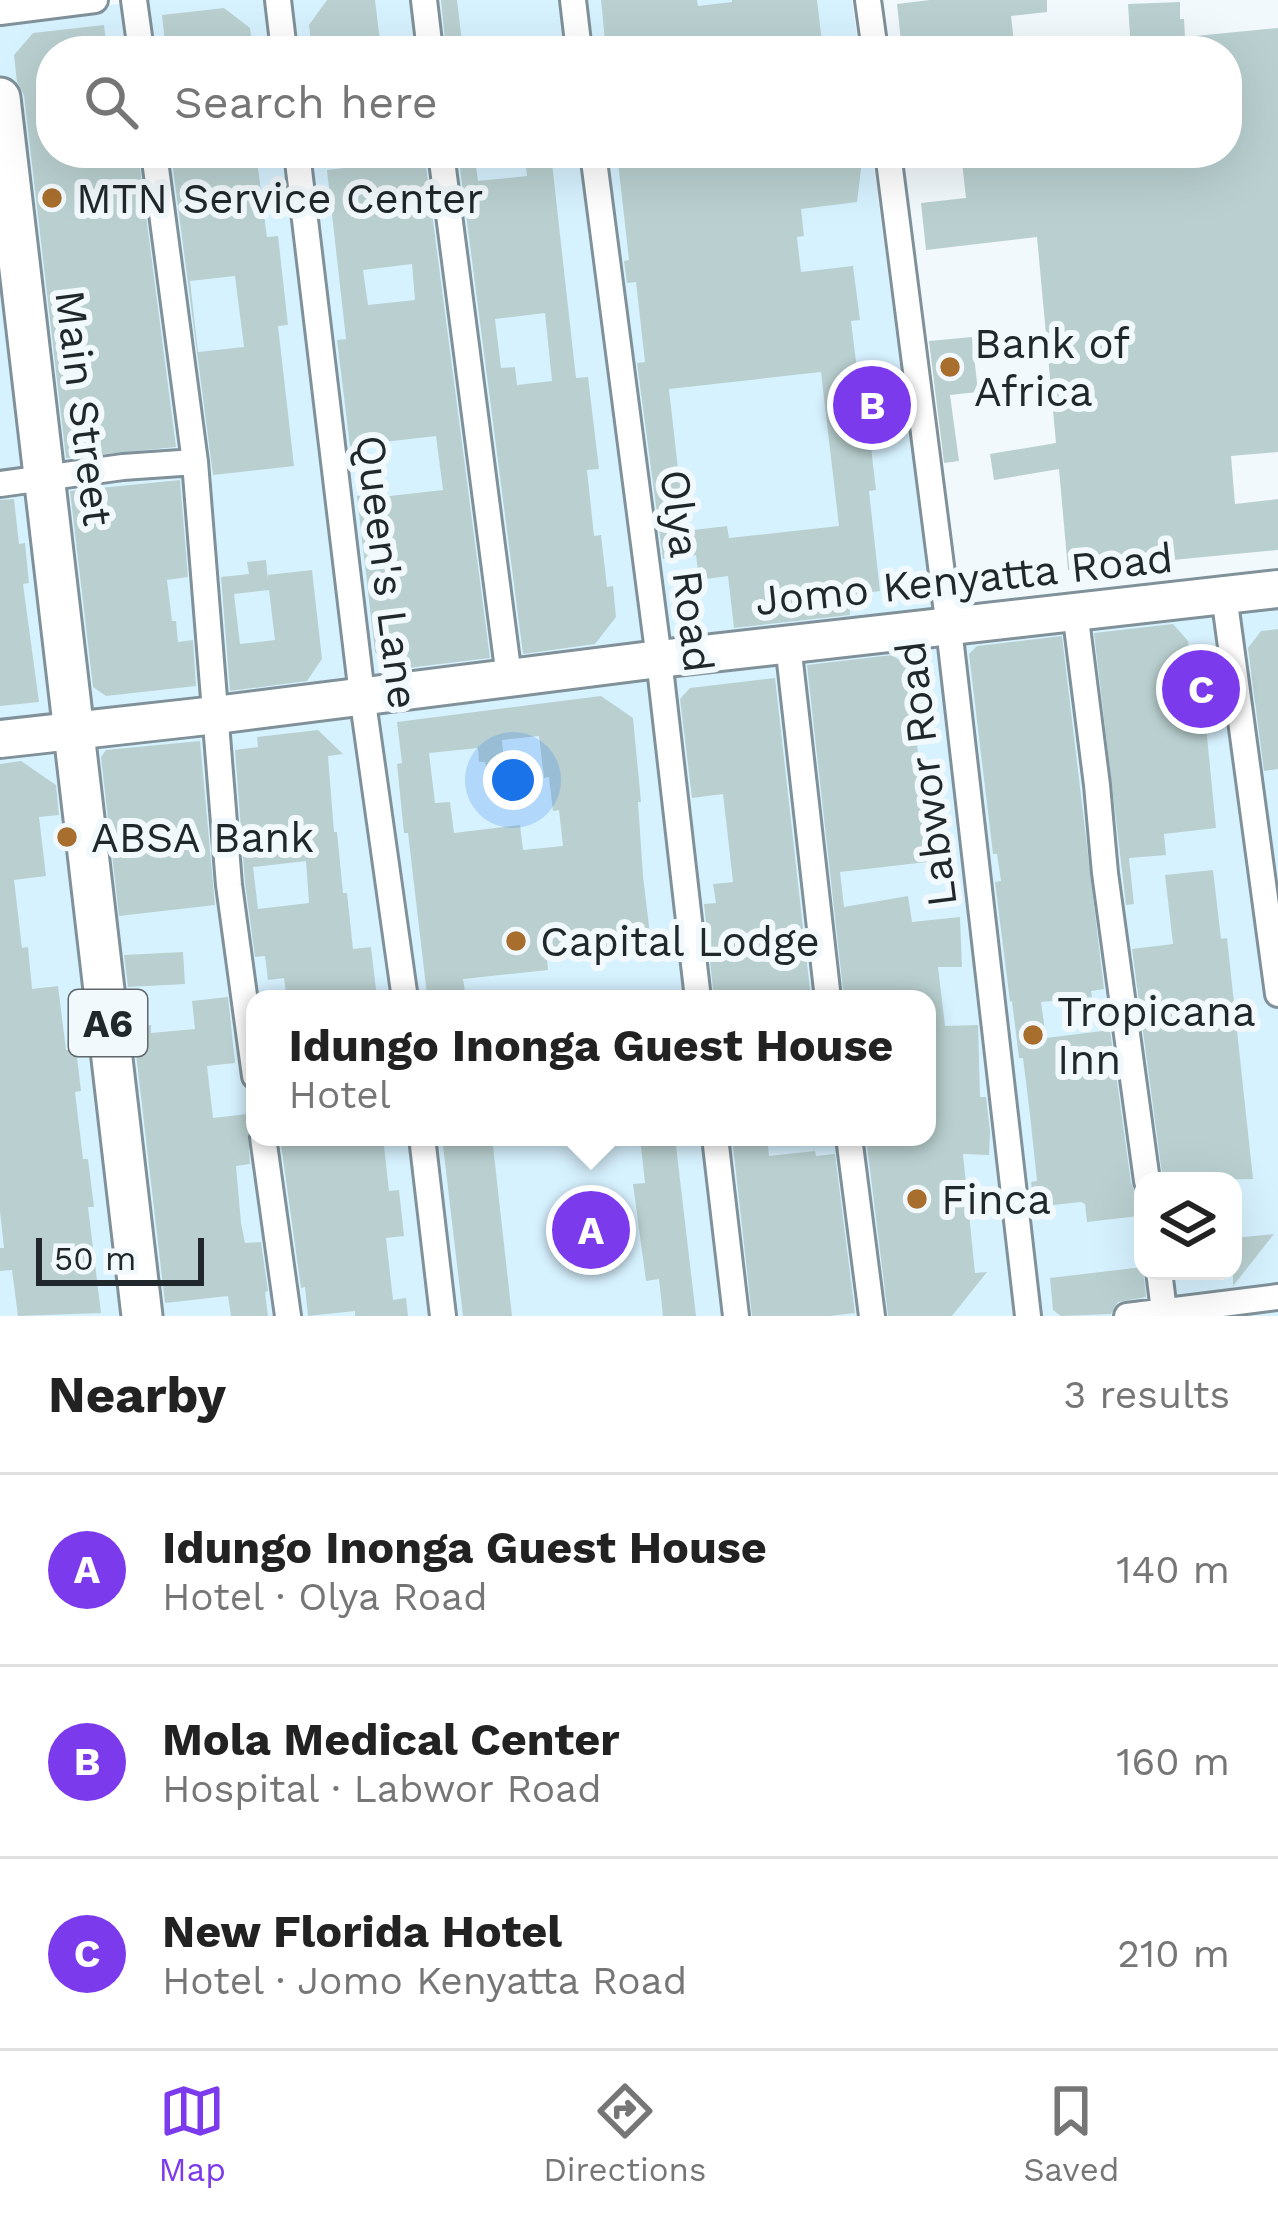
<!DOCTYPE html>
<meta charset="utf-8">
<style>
:root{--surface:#fff;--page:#f6f6f6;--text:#222;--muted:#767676;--line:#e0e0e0;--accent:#7c3aed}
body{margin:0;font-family:"Work Sans",sans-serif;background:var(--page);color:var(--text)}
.controls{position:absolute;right:36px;bottom:36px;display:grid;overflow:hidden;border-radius:24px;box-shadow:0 12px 48px #0002}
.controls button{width:108px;height:108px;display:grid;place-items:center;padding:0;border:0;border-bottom:3px solid var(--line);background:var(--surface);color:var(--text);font:60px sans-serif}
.scale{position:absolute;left:36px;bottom:30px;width:168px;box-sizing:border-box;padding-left:12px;border:6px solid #21282b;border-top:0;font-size:33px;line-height:42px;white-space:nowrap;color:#21282b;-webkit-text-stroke:9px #f2f9fd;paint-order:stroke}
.you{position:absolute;left:513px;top:780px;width:42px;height:42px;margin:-30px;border:9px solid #fff;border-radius:50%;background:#1a73e8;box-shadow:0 0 0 18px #1a73e833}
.badge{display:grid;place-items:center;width:78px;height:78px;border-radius:50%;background:var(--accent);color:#fff;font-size:39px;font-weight:700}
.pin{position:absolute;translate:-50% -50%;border:6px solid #fff;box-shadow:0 3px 12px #0006}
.popup{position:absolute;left:246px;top:990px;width:690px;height:156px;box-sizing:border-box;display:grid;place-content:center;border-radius:24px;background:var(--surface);filter:drop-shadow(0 3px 9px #0005);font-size:39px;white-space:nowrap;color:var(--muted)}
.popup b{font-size:45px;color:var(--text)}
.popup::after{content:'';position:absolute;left:50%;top:100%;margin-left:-24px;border:24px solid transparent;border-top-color:var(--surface)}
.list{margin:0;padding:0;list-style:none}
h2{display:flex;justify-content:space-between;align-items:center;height:156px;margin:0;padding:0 48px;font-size:51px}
h2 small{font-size:39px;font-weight:400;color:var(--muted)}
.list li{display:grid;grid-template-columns:78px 1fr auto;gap:36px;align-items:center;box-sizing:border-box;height:192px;padding:0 48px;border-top:3px solid var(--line)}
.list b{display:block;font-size:45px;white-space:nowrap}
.list p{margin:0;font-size:39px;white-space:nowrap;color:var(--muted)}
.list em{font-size:39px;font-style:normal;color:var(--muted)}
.icon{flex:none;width:66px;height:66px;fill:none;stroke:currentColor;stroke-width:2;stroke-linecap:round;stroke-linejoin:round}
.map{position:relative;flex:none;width:1278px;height:1316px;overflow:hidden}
.search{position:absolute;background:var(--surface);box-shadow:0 12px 48px #0002;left:36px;right:36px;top:36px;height:132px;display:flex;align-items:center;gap:30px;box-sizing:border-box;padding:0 42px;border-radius:48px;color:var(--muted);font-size:45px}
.sheet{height:732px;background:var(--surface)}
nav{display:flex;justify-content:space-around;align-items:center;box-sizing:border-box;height:168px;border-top:3px solid var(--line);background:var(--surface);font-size:33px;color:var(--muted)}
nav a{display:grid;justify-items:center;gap:6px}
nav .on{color:var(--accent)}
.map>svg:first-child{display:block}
</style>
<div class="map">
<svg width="1278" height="1316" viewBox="0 0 1278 1316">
<rect width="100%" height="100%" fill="#f2f9fd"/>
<path fill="#d7f2ff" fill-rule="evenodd" d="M147,0H852L859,51H51V153H872L936,633L1278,592V1316H0V20ZM255,999H927V1137H255ZM1143,1181H1233V1271H1143Z"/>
<path fill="#bad0d0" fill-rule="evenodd" d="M327,0H375L380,41L355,44V48L342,51H312L309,25Z
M441,0H457L463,51H446Z
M601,0H697L698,6L732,2V0H817L823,51H790V47L754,51H606Z
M930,0H1047V12L1011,16L1015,51H902L897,4Z
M1180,2V19H1184L1185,37L1278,28V452L1231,456L1235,504L1278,499V550L1068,570L1059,469L994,480L990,454L1056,443L1037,237L926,250L921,203L966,198L961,153H1227V51H1131L1128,4Z
M224,8L250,28L253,51H221V48L166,51L162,15Z
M104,25L107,51H51V153H138L176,447L66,458L24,95L17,82L14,55L33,33Z
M171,153H256L267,237L278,236L288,325L278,326L294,466L213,475ZM235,276L244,347L198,352L190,281Z
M617,153H863L857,202L801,209L804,236L797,237L801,272L853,266L860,320L851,321L857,370H862L876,490L869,491L880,591L849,595L850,615L734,628L728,576L699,580L696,555L663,559L637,363L645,362L636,282L627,283L624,261L629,260ZM821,372L839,526L729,538L727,526L685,531L669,389Z
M551,154L576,378L588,377L599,469L587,470L594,536L601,535L607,587L613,586L616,617L595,644L523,654L460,168L476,166L478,181L527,176L525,157ZM545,313L552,381L517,385L515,367L501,368L495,319Z
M425,159L490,658L399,669L375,652L357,496L380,493L381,497L443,490L436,436L350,446L337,340L346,339L327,170ZM412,264L415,300L368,305L363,270Z
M972,337L978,392L950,395L959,461L944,463L929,341Z
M180,480L188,577L167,580L172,621H176L178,642L193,640L196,686L106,696L93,687L70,491Z
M14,499L19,544L25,543L29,583L23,584L39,702L0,706V500Z
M266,560L268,581L267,575L312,570L322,659L307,681L230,691L221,577L249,574L247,562ZM269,590L275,640L240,644L234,594Z
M1173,624L1188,641L1193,686L1202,685L1216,828L1164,834L1166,855L1129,858L1134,904L1126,905L1094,633Z
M1278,629V769L1264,771L1248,648L1261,631Z
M1062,636L1104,989L1091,991L1092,997L1041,1002L1046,1038L1110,1030L1131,1183L1136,1193L1139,1216L1087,1222L1085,1204L1081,1202L1034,1207L1031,1182L1037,1181L1030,1115L1023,1058H1019L1012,1001L1010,1002L995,882L1001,881L997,854H993L969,654L977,646Z
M892,655L908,666L925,814L921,815L927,862L840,872L844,907L908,896L912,922L960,917L962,967H938L945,1026L978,1025L980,1097H986L990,1131L989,1155L963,1154L975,1273L987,1272L952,1316H888L866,1137H927V999H844L807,665Z
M775,678L811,999H714L704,904L716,903L713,884L733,882L723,794L692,798L680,699L690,688Z
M601,696L633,718L641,802H638L643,876L652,951L547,959L548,970L463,979L465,991L427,995L408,833H404L397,764L402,763L397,722ZM539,736L544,778L549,777L553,811L559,810L563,846L523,850L520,825L454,833L450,802L435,803L429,753L478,748L479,762H485L487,774L505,771L502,740Z
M318,730L343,754L328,756L334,832H337L343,893H347L353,949L371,947L377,998L287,999L284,978L268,980L265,956L255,957L245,883L235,750L258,747L257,737ZM306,861L309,903L258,909L253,867Z
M200,741L215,905L119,916L101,757L106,750Z
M21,761L56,785L59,815L39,817L46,876L14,880L22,948L28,947L32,989L58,986L66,1050L76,1049L81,1091L75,1092L83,1159H88L94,1207H88L101,1313L18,1316L12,1270L0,1271V1248H4L0,1211V764Z
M1213,870L1221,939L1227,938L1253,1179L1163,1181L1132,949L1173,944L1165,875Z
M183,952L185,984L128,987L124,955Z
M228,997L235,1063L207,1066L213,1118L247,1114L250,1164L236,1166L241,1223L245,1243L261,1242L268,1291L265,1292L268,1316H231L228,1296L165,1303L133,1028L151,1025V1033L195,1029L192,1001Z
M280,1137H383L389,1191L399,1190L404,1236L386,1238L393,1300L406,1298L408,1316H355V1311L308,1316L305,1287L301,1288Z
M442,1137H492L512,1316H463Z
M640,1137H675L696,1316H663L659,1279L646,1281L633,1184L645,1183Z
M732,1137H767L769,1156L815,1151L816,1156L835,1154L855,1313L830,1316H752Z
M1274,1234L1233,1286V1238Z
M1143,1267L1146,1297L1118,1302L1111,1314L1061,1316L1053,1310L1050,1278Z"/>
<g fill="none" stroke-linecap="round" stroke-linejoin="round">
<g stroke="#809199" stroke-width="30">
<path id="minor" d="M134,0L141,51
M278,0L284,51
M424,0L430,51
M573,0L579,51
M868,0L875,51
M0,12L95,0
M154,153L195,462L229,885L255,1076
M297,153L362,695L405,999
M441,153L509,677
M593,153L659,659L698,999
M888,153L949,628L1028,1316
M0,484L123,467L195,462
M1224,595L1278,994
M1075,611L1097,785L1105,873L1147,1181
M788,644L828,999
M263,1137L288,1316
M422,1137L443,1316
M715,1137L736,1316
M849,1137L872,1316
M1159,1271L1164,1311
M1127,1316L1278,1297"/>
</g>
<g stroke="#809199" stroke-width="42">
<path id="secondary" d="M0,739L216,715L659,659L1278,589"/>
</g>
<g stroke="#809199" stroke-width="45">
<path id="primary" d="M0,98L142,1316"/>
</g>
<use href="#minor" stroke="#fff" stroke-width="24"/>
<use href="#secondary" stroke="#fff" stroke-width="36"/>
<use href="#primary" stroke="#fff" stroke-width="39"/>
</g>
<g fill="#a76e2d" stroke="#f2f9fd" stroke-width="4.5">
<circle cx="52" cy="198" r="12"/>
<circle cx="950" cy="367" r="12"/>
<circle cx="67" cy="837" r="12"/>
<circle cx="516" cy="941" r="12"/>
<circle cx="1033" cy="1035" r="12"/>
<circle cx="917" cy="1199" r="12"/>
</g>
<g text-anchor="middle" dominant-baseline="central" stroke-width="12" stroke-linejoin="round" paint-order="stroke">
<rect fill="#f2f9fd" stroke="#60676a" stroke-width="3" x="69" y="990" width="78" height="66" rx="9"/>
<g font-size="39" font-weight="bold" fill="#21282b">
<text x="108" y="1023">A6</text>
</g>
<g font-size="42" fill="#21282b" stroke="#f2f9fd" text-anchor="start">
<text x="76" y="198">MTN Service Center</text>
<text x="974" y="343">Bank of<tspan x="974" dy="48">Africa</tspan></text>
<text x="91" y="837">ABSA Bank</text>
<text x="540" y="941">Capital Lodge</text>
<text x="1057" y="1011">Tropicana<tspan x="1057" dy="48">Inn</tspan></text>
<text x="941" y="1199">Finca</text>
</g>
<g font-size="42" fill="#21282b" stroke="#f2f9fd">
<text transform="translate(84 408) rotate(83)">Main Street</text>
<text transform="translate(687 571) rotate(83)">Olya Road</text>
<text transform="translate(387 572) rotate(83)">Queen's Lane</text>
<text transform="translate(964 579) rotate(-6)">Jomo Kenyatta Road</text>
<text transform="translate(926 774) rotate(-97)">Labwor Road</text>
</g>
</g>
</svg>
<div class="controls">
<button><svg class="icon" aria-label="layers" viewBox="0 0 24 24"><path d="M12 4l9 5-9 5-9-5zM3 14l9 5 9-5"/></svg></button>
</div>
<div class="scale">50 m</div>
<div class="you"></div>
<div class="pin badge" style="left:591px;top:1230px">A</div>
<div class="popup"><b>Idungo Inonga Guest House</b>Hotel</div>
<div class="pin badge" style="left:872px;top:405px">B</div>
<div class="pin badge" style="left:1201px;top:689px">C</div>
<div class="search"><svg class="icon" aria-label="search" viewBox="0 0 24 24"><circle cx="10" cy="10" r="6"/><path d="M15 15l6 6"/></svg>Search here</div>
</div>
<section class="sheet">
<h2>Nearby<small>3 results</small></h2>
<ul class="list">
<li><span class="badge">A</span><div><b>Idungo Inonga Guest House</b><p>Hotel · Olya Road</p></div><em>140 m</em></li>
<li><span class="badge">B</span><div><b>Mola Medical Center</b><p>Hospital · Labwor Road</p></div><em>160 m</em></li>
<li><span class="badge">C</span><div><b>New Florida Hotel</b><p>Hotel · Jomo Kenyatta Road</p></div><em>210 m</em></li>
</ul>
</section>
<nav>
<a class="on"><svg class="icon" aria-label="map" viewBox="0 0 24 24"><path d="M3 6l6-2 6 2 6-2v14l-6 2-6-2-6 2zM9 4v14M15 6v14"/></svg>Map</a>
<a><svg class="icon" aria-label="directions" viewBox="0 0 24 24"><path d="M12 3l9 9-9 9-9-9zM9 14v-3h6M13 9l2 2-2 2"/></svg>Directions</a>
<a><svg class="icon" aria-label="saved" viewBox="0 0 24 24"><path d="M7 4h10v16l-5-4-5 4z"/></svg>Saved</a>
</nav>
